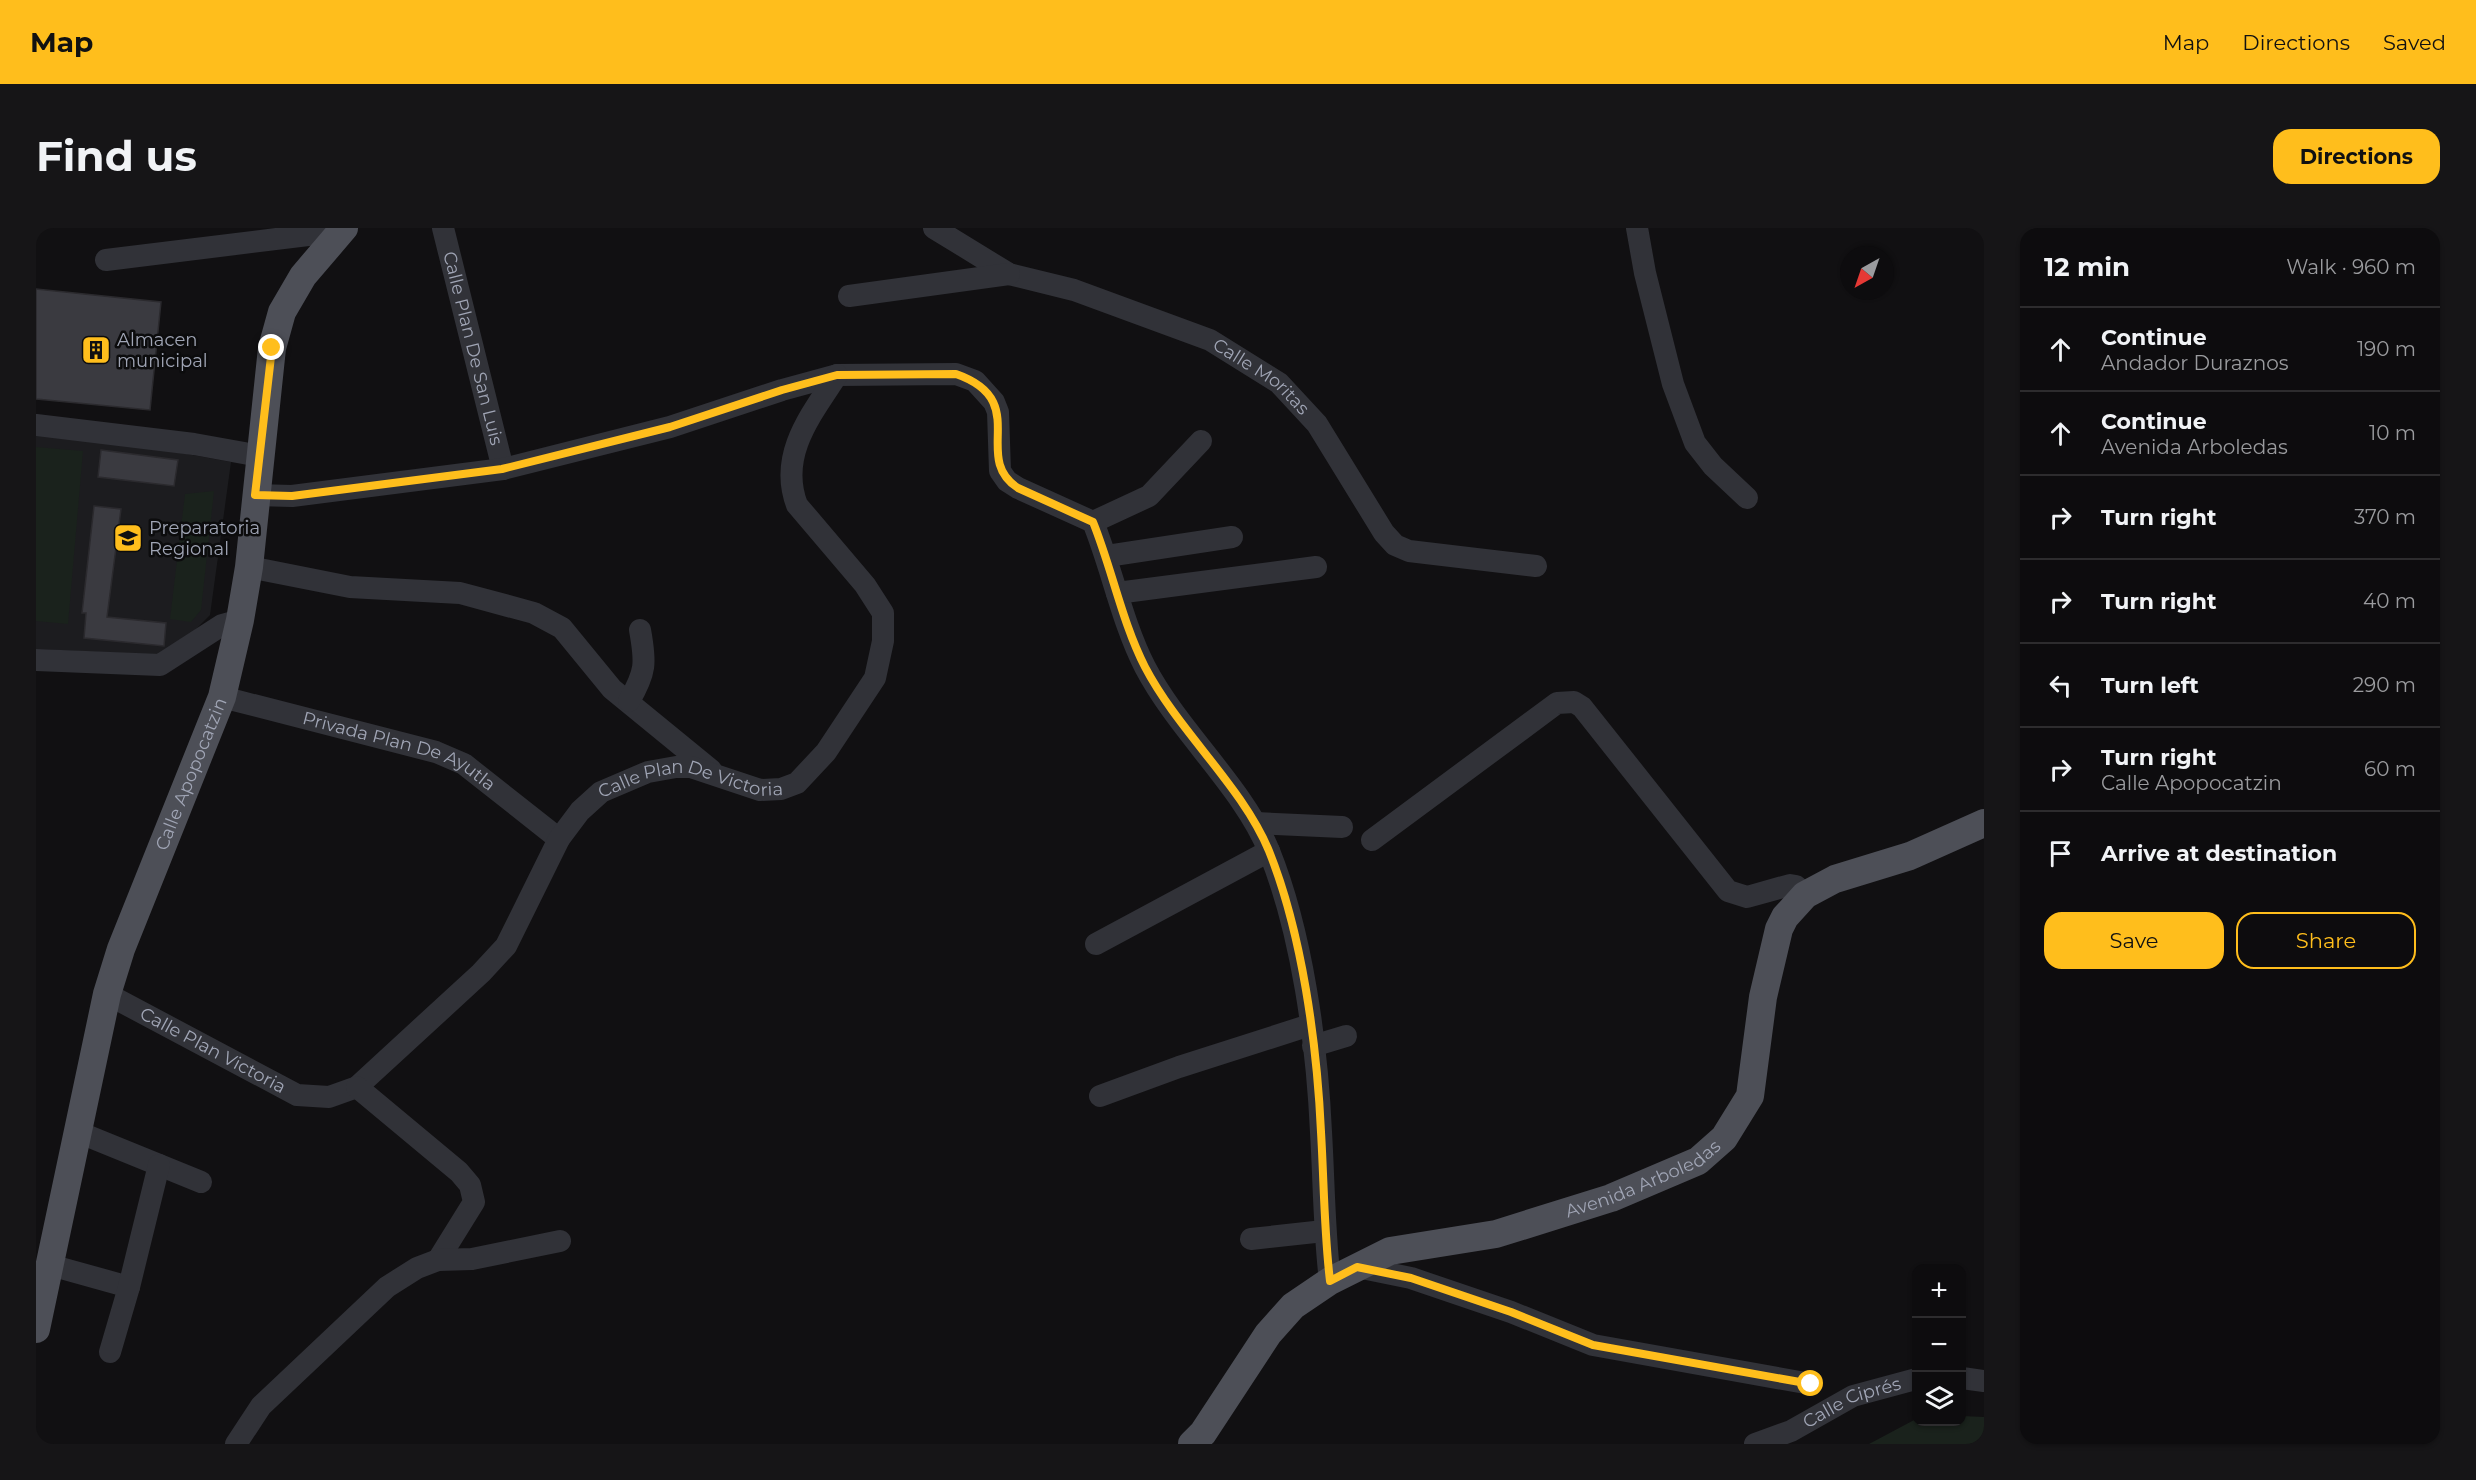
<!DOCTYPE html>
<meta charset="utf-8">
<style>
:root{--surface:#0d0c0e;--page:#161517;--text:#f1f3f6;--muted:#9a9b9e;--line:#2d2c2e;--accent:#ffbe1c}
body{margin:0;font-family:Montserrat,sans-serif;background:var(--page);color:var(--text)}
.controls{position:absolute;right:18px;bottom:18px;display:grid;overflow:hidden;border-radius:12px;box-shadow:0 2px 4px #0004}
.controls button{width:54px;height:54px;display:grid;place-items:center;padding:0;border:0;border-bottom:2px solid var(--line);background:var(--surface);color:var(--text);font:30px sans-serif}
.compass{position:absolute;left:1804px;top:18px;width:54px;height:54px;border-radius:50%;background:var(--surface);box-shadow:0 2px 4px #0004;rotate:220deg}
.stop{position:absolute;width:18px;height:18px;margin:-14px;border:4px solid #ffbe1c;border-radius:50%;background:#fff}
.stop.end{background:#ffbe1c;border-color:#fff;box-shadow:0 2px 6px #0008}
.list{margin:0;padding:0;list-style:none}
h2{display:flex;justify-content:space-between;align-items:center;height:78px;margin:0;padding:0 24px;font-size:26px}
h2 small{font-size:20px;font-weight:400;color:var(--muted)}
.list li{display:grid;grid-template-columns:39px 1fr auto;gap:18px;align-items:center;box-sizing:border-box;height:84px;padding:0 24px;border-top:2px solid var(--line)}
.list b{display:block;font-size:22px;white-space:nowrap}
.list p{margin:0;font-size:20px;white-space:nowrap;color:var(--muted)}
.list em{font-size:20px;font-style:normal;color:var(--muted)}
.actions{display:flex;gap:12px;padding:18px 24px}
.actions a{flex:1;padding:14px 0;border:2px solid var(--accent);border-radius:18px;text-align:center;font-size:21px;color:var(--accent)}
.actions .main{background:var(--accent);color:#111}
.icon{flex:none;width:33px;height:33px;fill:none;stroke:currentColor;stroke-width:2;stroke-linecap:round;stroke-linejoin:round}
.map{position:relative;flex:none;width:1948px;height:1216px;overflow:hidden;border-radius:18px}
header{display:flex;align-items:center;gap:36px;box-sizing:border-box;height:84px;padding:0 30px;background:var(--accent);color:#111}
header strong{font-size:28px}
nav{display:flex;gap:33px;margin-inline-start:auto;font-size:21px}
.intro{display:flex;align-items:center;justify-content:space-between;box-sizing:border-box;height:144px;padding:0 36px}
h1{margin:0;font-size:42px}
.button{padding:15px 27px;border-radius:18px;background:var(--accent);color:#111;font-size:21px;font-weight:700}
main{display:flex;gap:36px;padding:0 36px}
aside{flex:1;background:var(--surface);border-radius:18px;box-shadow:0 2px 4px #0004}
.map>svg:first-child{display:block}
</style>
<header>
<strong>Map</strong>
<nav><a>Map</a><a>Directions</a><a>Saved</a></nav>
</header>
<div class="intro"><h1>Find us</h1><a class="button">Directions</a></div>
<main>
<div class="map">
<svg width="1948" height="1216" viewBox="0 0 1948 1216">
<rect width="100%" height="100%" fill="#111012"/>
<path fill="#1c1c1f" d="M0,207L69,211L195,234L174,387L147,414L125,427L0,421Z"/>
<path fill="#1a221c" d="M0,219L47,223L32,396L0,393Z
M178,263L165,382L155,394L134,391L149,266Z
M1926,1188L1948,1189V1216H1833L1880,1191V1194H1926Z"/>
<path fill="#3a3a40" stroke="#2b2a2e" stroke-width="1.5" d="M0,61L125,74L114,182L0,171Z
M65,222L142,232L138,258L62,249Z
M58,278L85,281L71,389L130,395L128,418L48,410L50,385H46Z"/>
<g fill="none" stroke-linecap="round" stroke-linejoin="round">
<g stroke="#313238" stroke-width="22">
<path id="s1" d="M407,0L467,241"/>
<path id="s2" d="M898,0L973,46L1038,62L1174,112L1243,155L1281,196L1348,305L1359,317L1373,323L1500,338"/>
<path d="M1601,0L1609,45L1637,156L1659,215L1677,238L1711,270"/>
<path d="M70,32L305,3"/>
<path d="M813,68L973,46"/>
<path d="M0,197L158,216L224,228"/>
<path d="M219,267L256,268L467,241L634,199L746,162L801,147L920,146L939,153L958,174L962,184L964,243L971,253L982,260L1057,294C1076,341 1086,394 1109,439C1143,504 1207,559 1233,623C1266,705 1281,816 1285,904C1288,954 1288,1003 1294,1053"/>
<path d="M1057,294L1113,268L1165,213"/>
<path d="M1071,328L1196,309"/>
<path d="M213,339L314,359L424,365L498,385L526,400L576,461L675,542"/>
<path d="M1081,365L1280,339"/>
<path d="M0,432L124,437L186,397L204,392"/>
<path id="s3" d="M186,469L400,524L428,536L523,611"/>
<path d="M593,473C610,444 610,435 604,402"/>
<path d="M1220,595L1306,599"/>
<path d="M1336,612L1521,475L1538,474L1546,479L1692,663L1711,669L1754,657L1760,658L1769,667"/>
<path d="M1060,716L1233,623"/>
<path id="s4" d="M71,766L261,867L293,869L321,859L445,745L470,718L523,611L544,583L565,564L612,544L640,539H655L724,562L745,561L761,555L790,524L839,450L847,413V385L829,357L761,277C742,227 775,187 801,147"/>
<path d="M1277,818L1310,808"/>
<path d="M321,859L423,944L434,957L438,974L402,1032"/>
<path d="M1064,868L1143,839L1274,797"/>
<path d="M42,904L165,954"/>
<path d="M1215,1011L1288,1003"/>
<path d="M14,1037L93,1059"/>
<path d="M1321,1039L1375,1050L1475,1084L1557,1117L1775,1156"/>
<path d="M74,1124L93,1059L123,937"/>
<path d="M1926,1150L1948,1153"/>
<path d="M200,1216L225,1178L351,1059L381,1040L402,1032L436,1031L524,1013"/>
<path id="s5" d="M1719,1216L1755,1203L1817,1168L1880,1151"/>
</g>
<g stroke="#4d4f57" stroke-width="28">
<path id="s6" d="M0,1101L71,766L85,721L186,469L204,392L213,339L236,120L246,84L267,48L308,0"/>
<path id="s7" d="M1156,1216L1167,1205L1232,1106L1257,1078L1294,1053L1354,1023L1460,1006L1575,970L1662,933L1688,910L1714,868L1727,769L1743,701L1749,689L1769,667L1799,651L1874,628L1948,595"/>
</g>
</g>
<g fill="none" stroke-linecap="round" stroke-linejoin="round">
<path stroke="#ffbe1c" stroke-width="8" d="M236,120L219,267L256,268L466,241L634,199L746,162L801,147L920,146C997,173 934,229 982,260L1057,294C1076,341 1086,394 1109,439C1143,504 1206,558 1233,623C1266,705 1281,816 1285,904C1288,954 1288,1003 1294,1053L1321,1039L1375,1050L1475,1084L1557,1117L1775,1156"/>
</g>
<defs>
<g id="building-square" transform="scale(1.5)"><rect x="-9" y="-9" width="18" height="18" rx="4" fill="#ffbe1c" stroke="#0c0c0d"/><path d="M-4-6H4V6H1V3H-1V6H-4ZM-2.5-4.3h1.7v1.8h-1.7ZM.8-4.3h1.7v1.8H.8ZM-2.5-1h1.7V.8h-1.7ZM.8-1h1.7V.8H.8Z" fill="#111"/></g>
<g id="school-square" transform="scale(1.5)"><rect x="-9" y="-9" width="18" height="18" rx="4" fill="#ffbe1c" stroke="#0c0c0d"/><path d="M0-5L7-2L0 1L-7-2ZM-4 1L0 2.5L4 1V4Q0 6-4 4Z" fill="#111"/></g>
</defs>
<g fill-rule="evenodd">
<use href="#building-square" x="60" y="122"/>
<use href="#school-square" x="92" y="310"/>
</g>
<g text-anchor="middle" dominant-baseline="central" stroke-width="5" stroke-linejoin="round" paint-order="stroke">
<g font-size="18" fill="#a0a5b5" stroke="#0c0c0d" text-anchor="start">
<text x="81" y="112">Almacen<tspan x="81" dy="21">municipal</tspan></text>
<text x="113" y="300">Preparatoria<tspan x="113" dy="21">Regional</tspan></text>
</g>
<g font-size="18" fill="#a0a5b5" stroke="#0c0c0d">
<text stroke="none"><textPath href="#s1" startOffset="124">Calle Plan De San Luis</textPath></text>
<text stroke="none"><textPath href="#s2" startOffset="363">Calle Moritas</textPath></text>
<text stroke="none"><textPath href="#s3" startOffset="186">Privada Plan De Ayutla</textPath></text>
<text stroke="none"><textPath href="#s6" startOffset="578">Calle Apopocatzin</textPath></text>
<text stroke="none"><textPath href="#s4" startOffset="759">Calle Plan De Victoria</textPath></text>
<text stroke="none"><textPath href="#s4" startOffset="120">Calle Plan Victoria</textPath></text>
<text stroke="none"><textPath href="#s7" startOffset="548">Avenida Arboledas</textPath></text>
<text stroke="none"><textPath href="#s5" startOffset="106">Calle Ciprés</textPath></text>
</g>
</g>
</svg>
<div class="controls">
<button>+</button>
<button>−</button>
<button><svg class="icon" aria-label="layers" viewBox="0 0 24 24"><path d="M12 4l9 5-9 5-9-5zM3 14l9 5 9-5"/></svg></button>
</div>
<svg class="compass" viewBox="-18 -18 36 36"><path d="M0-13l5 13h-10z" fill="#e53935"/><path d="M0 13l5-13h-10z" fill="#9a9b9e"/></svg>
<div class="stop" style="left:1775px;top:1156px"></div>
<div class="stop end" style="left:236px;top:120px"></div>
</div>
<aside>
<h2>12 min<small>Walk · 960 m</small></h2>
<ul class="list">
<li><svg class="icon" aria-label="ahead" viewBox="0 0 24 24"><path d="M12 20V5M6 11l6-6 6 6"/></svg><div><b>Continue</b><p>Andador Duraznos</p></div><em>190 m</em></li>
<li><svg class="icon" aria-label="ahead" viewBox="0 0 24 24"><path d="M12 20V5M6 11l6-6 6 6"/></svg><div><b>Continue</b><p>Avenida Arboledas</p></div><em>10 m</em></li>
<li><svg class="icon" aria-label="right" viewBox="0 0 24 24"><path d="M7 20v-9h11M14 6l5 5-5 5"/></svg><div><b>Turn right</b></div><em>370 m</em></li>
<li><svg class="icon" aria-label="right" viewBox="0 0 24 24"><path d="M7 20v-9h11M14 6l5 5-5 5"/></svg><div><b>Turn right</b></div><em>40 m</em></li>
<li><svg class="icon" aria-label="left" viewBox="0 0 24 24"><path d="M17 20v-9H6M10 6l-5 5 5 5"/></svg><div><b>Turn left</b></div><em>290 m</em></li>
<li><svg class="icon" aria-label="right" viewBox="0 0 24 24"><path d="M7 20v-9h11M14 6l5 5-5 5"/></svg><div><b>Turn right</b><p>Calle Apopocatzin</p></div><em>60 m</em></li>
<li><svg class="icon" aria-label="arrive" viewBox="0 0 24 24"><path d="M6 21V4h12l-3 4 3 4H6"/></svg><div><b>Arrive at destination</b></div></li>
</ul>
<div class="actions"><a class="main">Save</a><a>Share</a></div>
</aside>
</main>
